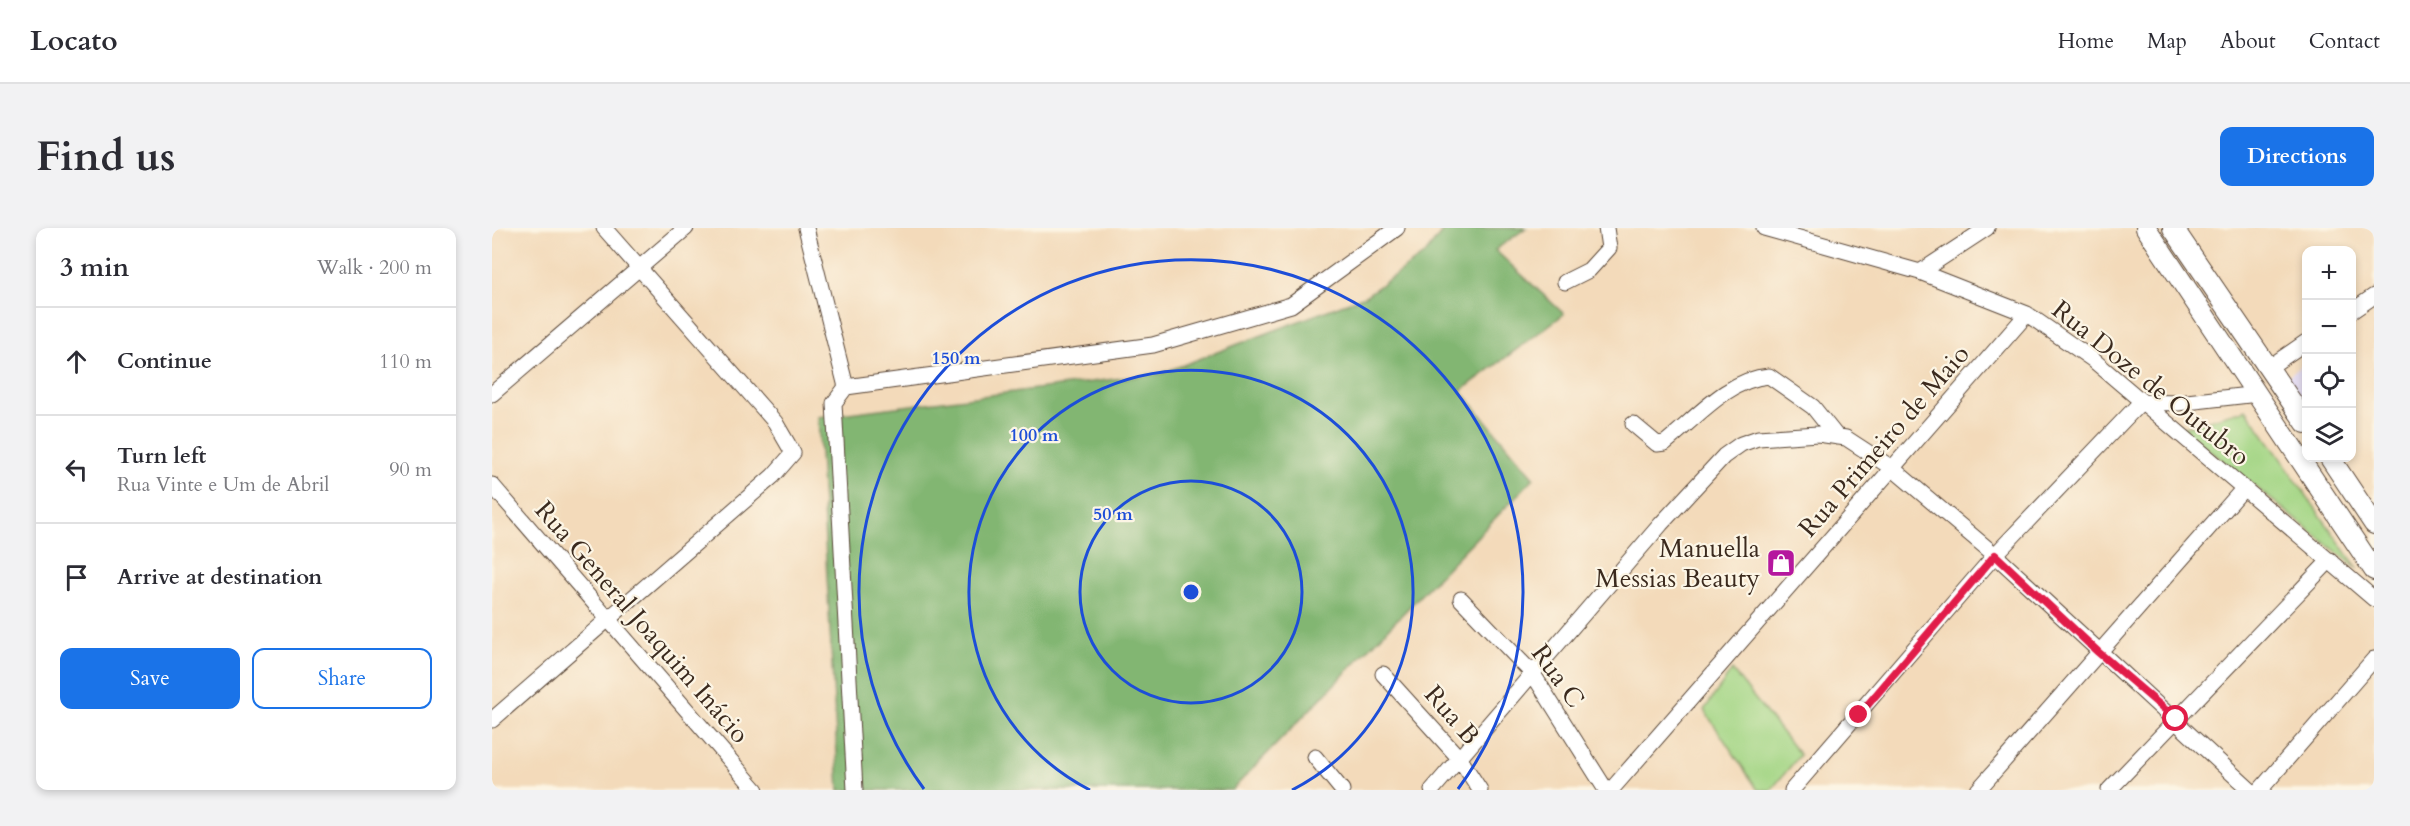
<!DOCTYPE html>
<meta charset="utf-8">
<style>
:root{--surface:#fff;--page:#f2f2f3;--text:#2b2b33;--muted:#7c7c81;--line:#e1e1e2;--accent:#1a73e8}
body{margin:0;font-family:Cardo,serif;background:var(--page);color:var(--text)}
.controls{position:absolute;right:18px;top:18px;display:grid;overflow:hidden;border-radius:12px;box-shadow:0 3px 9px #0003}
.controls button{width:54px;height:54px;display:grid;place-items:center;padding:0;border:0;border-bottom:2px solid var(--line);background:var(--surface);color:var(--text);font:30px sans-serif}
.stop{position:absolute;width:18px;height:18px;margin:-14px;border:4px solid #e11d48;border-radius:50%;background:#fff}
.stop.end{background:#e11d48;border-color:#fff;box-shadow:0 2px 6px #0008}
.list{margin:0;padding:0;list-style:none}
h2{display:flex;justify-content:space-between;align-items:center;height:78px;margin:0;padding:0 24px;font-size:26px}
h2 small{font-size:20px;font-weight:400;color:var(--muted)}
.list li{display:grid;grid-template-columns:39px 1fr auto;gap:18px;align-items:center;box-sizing:border-box;height:108px;padding:0 24px;border-top:2px solid var(--line)}
.list b{display:block;font-size:22px;white-space:nowrap}
.list p{margin:0;font-size:20px;white-space:nowrap;color:var(--muted)}
.list em{font-size:20px;font-style:normal;color:var(--muted)}
.actions{display:flex;gap:12px;padding:18px 24px}
.actions a{flex:1;padding:14px 0;border:2px solid var(--accent);border-radius:12px;text-align:center;font-size:21px;color:var(--accent)}
.actions .main{background:var(--accent);color:#fff}
.icon{flex:none;width:33px;height:33px;fill:none;stroke:currentColor;stroke-width:2;stroke-linecap:round;stroke-linejoin:round}
.map{position:relative;flex:none;width:1882px;height:562px;overflow:hidden;border-radius:12px}
header{display:flex;align-items:center;gap:36px;box-sizing:border-box;height:84px;padding:0 30px;background:var(--surface);border-bottom:2px solid var(--line)}
header strong{font-size:28px}
nav{display:flex;gap:33px;margin-inline-start:auto;font-size:21px}
.intro{display:flex;align-items:center;justify-content:space-between;box-sizing:border-box;height:144px;padding:0 36px}
h1{margin:0;font-size:42px}
.button{padding:15px 27px;border-radius:12px;background:var(--accent);color:#fff;font-size:21px;font-weight:700}
main{display:flex;gap:36px;padding:0 36px}
aside{flex:1;background:var(--surface);border-radius:12px;box-shadow:0 3px 9px #0003}
.map>svg:first-child{display:block}
</style>
<header>
<strong>Locato</strong>
<nav><a>Home</a><a>Map</a><a>About</a><a>Contact</a></nav>
</header>
<div class="intro"><h1>Find us</h1><a class="button">Directions</a></div>
<main>
<aside>
<h2>3 min<small>Walk · 200 m</small></h2>
<ul class="list">
<li><svg class="icon" aria-label="ahead" viewBox="0 0 24 24"><path d="M12 20V5M6 11l6-6 6 6"/></svg><div><b>Continue</b></div><em>110 m</em></li>
<li><svg class="icon" aria-label="left" viewBox="0 0 24 24"><path d="M17 20v-9H6M10 6l-5 5 5 5"/></svg><div><b>Turn left</b><p>Rua Vinte e Um de Abril</p></div><em>90 m</em></li>
<li><svg class="icon" aria-label="arrive" viewBox="0 0 24 24"><path d="M6 21V4h12l-3 4 3 4H6"/></svg><div><b>Arrive at destination</b></div></li>
</ul>
<div class="actions"><a class="main">Save</a><a>Share</a></div>
</aside>
<div class="map">
<svg width="1882" height="562" viewBox="0 0 1882 562">
<rect width="100%" height="100%" fill="#fcf5e5"/>
<filter id="ink" filterUnits="userSpaceOnUse"><feTurbulence type="fractalNoise" baseFrequency=".0167" numOctaves="2"/><feDisplacementMap in="SourceGraphic" scale="12" xChannelSelector="R" yChannelSelector="G"/><feConvolveMatrix kernelMatrix="1 2 1 2 8 2 1 2 1" color-interpolation-filters="sRGB"/></filter>
<filter id="wash" filterUnits="userSpaceOnUse"><feTurbulence type="fractalNoise" baseFrequency=".008" numOctaves="4" result="noise"/><feDisplacementMap in="SourceGraphic" scale="24" xChannelSelector="R" yChannelSelector="G"/><feGaussianBlur stdDeviation="1.35" result="paint"/><feColorMatrix in="noise" values="0 0 0 0 0 0 0 0 0 0 0 0 0 0 0 0 0 1.4 0 .05"/><feComposite in="paint" operator="in"/></filter>
<g filter="url(#wash)">
<rect width="100%" height="100%" fill="#f3daba"/>
<path fill="#ddd5f6" d="M1814,134V179L1795,149Z"/>
<path fill="#a3d584" stroke="#6f8051" stroke-width="1.5" d="M1754,181L1866,341L1690,200Z
M1240,442L1308,527L1279,562H1266L1212,482Z"/>
<path fill="#82b672" stroke="#5e7048" stroke-width="1.5" d="M953,0H1034L1003,22L1072,86L969,163L1042,250L740,562H347L326,189L670,145L873,68L933,26Z"/>
</g>
<g filter="url(#ink)">
<g fill="none" stroke-linecap="round" stroke-linejoin="round">
<g stroke="#574435" stroke-width="17">
<path id="minor" d="M314,0L354,159
M1272,0L1428,44L1535,86L1600,131L1882,371
M1428,44L1495,0
M1073,54L1097,42L1117,20L1114,0
M1860,83L1882,68
M1776,140L1814,114
M0,166L194,0
M1141,196L1165,216L1173,215C1204,190 1236,151 1277,148L1321,179L1345,209
M0,257L264,562
M969,371L1041,446L1114,562
M891,446L968,531L988,562
M0,492L281,248L301,225L283,194L112,0
M823,529L850,562
M363,562L342,175L354,159L661,117L799,77L905,0
M940,562L1169,296L1232,228L1249,216L1266,210L1326,206L1354,210L1400,240L1503,327L1758,562
M1119,562L1535,86
M1300,562L1503,327L1649,174L1686,175L1766,166
M1486,562L1752,260
M1617,562L1838,332
M1768,562L1882,431"/>
</g>
<g stroke="#574435" stroke-width="22">
<path id="major" d="M1654,0L1882,342
M1681,0L1814,195
M1838,230L1882,296"/>
</g>
<use href="#minor" stroke="#fff" stroke-width="15"/>
<use href="#major" stroke="#fff" stroke-width="20"/>
</g>
</g>
<g fill="none" stroke-linecap="round" stroke-linejoin="round" filter="url(#ink)">
<path stroke="#e11d48" stroke-width="8" d="M1367,487L1503,327L1606,424L1684,491"/>
</g>
<g fill="none" stroke="#1d4ed8" stroke-width="3">
<circle cx="699" cy="364" r="111"/>
<path d="M598 562A222 222 0 1 1 800 562"/>
<path d="M432 561A332 332 0 1 1 966 561"/>
</g>
<defs>
<g id="shop-square" transform="scale(1.5)"><rect x="-9" y="-9" width="18" height="18" rx="4" fill="#b5179e" stroke="#fcf5e5"/><path d="M-5-2.5h2.3a2.7 3.5 0 0 1 5.4 0H5L5.5 6h-11ZM-1.5-2.5h3a1.5 2.3 0 0 0-3 0Z" fill="#fff"/></g>
</defs>
<g fill-rule="evenodd">
<use href="#shop-square" x="1289" y="335"/>
</g>
<g text-anchor="middle" dominant-baseline="central" stroke-width="4.5" stroke-linejoin="round" paint-order="stroke">
<g font-size="26" fill="#3b2a1e" stroke="#fcf5e5">
<text transform="translate(1659 155) rotate(39)">Rua Doze de Outubro</text>
<text transform="translate(1392 213) rotate(-49)">Rua Primeiro de Maio</text>
<text transform="translate(150 394) rotate(49)">Rua General Joaquim Inácio</text>
<text transform="translate(1066 448) rotate(54)">Rua C</text>
<text transform="translate(960 487) rotate(49)">Rua B</text>
</g>
<g font-size="26" fill="#3b2a1e" stroke="#fcf5e5" text-anchor="end">
<text x="1268" y="320">Manuella<tspan x="1268" dy="30">Messias Beauty</tspan></text>
</g>
</g>
<circle cx="699" cy="364" r="9" fill="#1d4ed8" stroke="#fcf5e5" stroke-width="3"/>
<g font-size="18" text-anchor="middle" font-weight="bold" fill="#1d4ed8" stroke="#fcf5e5" stroke-width="4.5" stroke-linejoin="round" paint-order="stroke">
<text x="464" y="136">150 m</text>
<text x="542" y="213">100 m</text>
<text x="621" y="292">50 m</text>
</g>
</svg>
<div class="controls">
<button>+</button>
<button>−</button>
<button><svg class="icon" aria-label="locate" viewBox="0 0 24 24"><circle cx="12" cy="12" r="6"/><path d="M12 2v4M12 18v4M2 12h4M18 12h4"/></svg></button>
<button><svg class="icon" aria-label="layers" viewBox="0 0 24 24"><path d="M12 4l9 5-9 5-9-5zM3 14l9 5 9-5"/></svg></button>
</div>
<div class="stop" style="left:1684px;top:491px"></div>
<div class="stop end" style="left:1367px;top:487px"></div>
</div>
</main>
